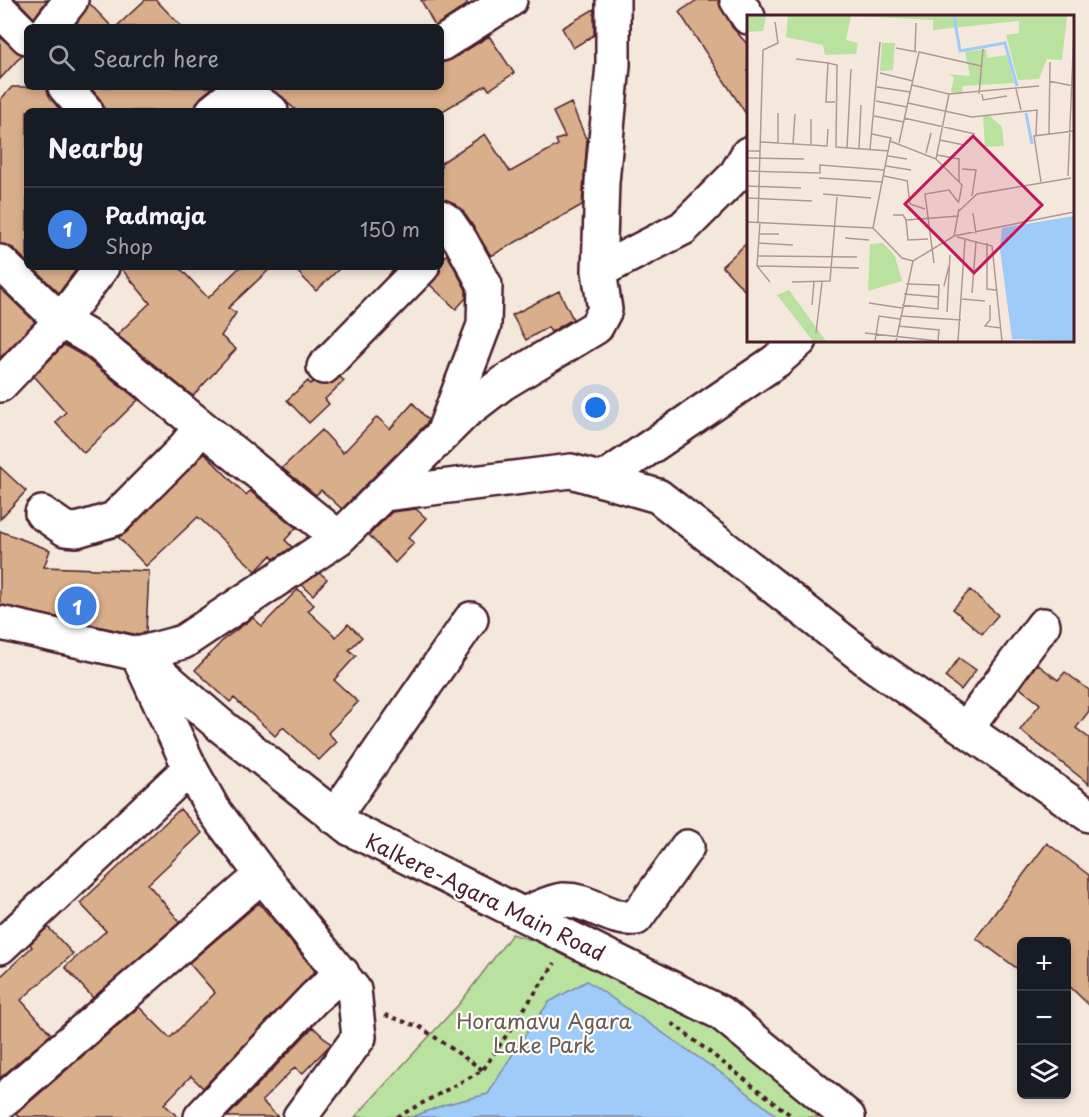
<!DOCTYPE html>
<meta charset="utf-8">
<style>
:root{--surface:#171b24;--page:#20242c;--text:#f1f3f6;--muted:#9ea1a6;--line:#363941;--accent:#1f6fb2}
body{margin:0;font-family:"Playpen Sans",sans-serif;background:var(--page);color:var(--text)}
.controls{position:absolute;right:18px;bottom:18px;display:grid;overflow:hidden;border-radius:9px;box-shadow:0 3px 9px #0003}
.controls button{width:54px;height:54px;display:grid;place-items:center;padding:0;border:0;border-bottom:2px solid var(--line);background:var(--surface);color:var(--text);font:30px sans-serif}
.you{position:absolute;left:596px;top:408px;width:21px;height:21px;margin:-15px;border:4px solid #fff;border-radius:50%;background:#1a73e8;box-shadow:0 0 0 9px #1a73e833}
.badge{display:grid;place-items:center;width:39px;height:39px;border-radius:50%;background:var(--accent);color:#fff;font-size:20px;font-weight:700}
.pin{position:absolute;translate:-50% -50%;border:3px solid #fff;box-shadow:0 2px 6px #0006}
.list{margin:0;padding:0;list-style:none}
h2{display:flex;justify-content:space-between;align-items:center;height:78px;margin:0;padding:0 24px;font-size:26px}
h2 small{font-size:20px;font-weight:400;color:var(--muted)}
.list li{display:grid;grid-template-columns:39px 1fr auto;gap:18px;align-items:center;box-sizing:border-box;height:84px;padding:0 24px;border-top:2px solid var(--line)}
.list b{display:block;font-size:22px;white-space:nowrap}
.list p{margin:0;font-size:20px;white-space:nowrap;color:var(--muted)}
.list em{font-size:20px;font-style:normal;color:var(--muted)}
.icon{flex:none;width:33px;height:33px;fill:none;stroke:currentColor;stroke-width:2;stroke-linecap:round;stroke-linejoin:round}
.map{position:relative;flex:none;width:1089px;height:1117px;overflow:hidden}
.search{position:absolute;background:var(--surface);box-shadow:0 3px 9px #0003;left:24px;top:24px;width:420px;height:66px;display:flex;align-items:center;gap:15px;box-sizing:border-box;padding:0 21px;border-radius:9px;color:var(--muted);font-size:22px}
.panel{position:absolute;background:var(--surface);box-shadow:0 3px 9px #0003;left:24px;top:108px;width:420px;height:162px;border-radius:9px}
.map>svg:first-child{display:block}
</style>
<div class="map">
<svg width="1089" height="1117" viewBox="0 0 1089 1117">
<rect width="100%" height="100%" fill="#f4e7dc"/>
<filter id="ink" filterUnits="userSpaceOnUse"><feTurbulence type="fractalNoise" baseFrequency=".0167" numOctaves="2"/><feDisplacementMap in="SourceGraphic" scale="12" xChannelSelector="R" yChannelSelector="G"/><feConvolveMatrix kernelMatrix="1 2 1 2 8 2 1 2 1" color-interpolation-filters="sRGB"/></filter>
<g filter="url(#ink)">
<path fill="#b9e29e" stroke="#828064" stroke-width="1.5" d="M512,934L601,961L707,1024L832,1117H355L460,1003Z"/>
<path fill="#9ecbf8" stroke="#7c86a6" stroke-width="1.5" d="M587,981L730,1079L778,1117H412L443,1105L488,1094L522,1039L549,1002Z"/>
<path fill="#d9ae8a" stroke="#4a1f2b" stroke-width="1.5" d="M17,0H47L34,18Z
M145,0H156L182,27H116Z
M421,0H465L468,4L435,26Z
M697,0H718L732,27L748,45V117L679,12Z
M89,3L112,27H74Z
M594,9V35L573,48L562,28Z
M489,36L514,73L489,90L486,85L441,112L297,111L269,87H441V63L451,60Z
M0,37L22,55L0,79Z
M12,87H47L51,99L61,111H27V262L13,248L0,244V100Z
M90,87H213L201,97L195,111H104L100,99Z
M571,103L587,141L582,205L491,256L463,211L452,202L441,199V163L485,134L510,172L558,145L556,140L565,137L553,112Z
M748,242V294L722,266Z
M447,254L466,290V298L456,309L430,285L440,272L441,261Z
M32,267H78L59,293Z
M120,267H179L208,298L240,267H272L228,308L236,313L221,336L236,349L193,396L117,335L150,303Z
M293,267H341L316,291Z
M0,288L35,322L0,358Z
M559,291L573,319L551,332L548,327L526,340L512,315Z
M64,345L83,356L138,400L84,453L55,422L66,412L34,376Z
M340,377L344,381L325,399L329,404L309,423L287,400L308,381L310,384L313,382L328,385Z
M413,403L428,420L427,423L342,509L321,490L316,495L282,468L322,430L343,453L377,417L390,429Z
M204,453L246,495L250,491L296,528L285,540L292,547L274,559L271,555L256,571L198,517L146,566L118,537L127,532Z
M0,467L26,491L0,519Z
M416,509L426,518L408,538L414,543L395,563L369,535L392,512Z
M0,531L50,550L44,567L149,571L146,632L138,635L0,605Z
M320,573L327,579L313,595L302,585Z
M298,589L314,605L308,611L336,637L348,624L362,637L349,650L356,656L334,680L358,702L328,733L337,742L319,760L283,727L275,736L234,698L230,702L195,670L224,639L253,618L262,626Z
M970,590L998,615L982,634L953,609Z
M959,658L976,670L961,690L945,677Z
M1037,664L1058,680L1065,672L1089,690V711L1076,728L1089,738V784L1020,730L1040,704L1020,688Z
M180,809L202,833L148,884L180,922L93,998L65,967L106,931L80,903Z
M1047,843L1089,875V1005L1066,983V942H1022V972L976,938Z
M259,903L315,971L203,1088L191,1076L164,1104L178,1117H19L16,1114L139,1007L170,1038L215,993L189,963Z
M48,927L73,954L21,1000L51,1034L0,1078V977L32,947L30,944Z
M313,1027L331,1044L302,1074L295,1067L262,1101L278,1117H227Z"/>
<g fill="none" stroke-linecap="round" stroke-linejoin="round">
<g stroke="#4a1f2b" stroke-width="38">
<path id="minor" d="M737,0L748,17
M0,10L27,37
M50,27L71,0
M441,44L510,0
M65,87L86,111
M213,111L239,90L271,111
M441,217L448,222L461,241L485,285L484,325L445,428
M0,262L61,321L94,340L339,538
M599,271L683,228L735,176L748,154
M324,367L422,267
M0,385L61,321L102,267
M602,480L776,361L800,340
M383,494L571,471L658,496L875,666L1089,815
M42,513L65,529L77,530L114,519L182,451L200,428
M0,623L138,654L183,642L339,538L464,413L503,383L596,327L605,310L599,271L602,182L613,65V0
M138,654L220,725L351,829L721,1013L848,1117
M142,664L190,768L213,809L262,875L354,990L359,1037L300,1117
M966,729L1043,625
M334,817L471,619
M523,914C535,910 551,901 563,900C591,899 608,921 636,918L687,847
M0,947L190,768
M0,1103L262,875
M201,1117L314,998L342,973"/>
</g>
<path stroke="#4a1f2b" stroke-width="4" stroke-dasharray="4.5 4.5" stroke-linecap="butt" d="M385,1015L420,1027L483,1070
M672,1023L793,1117
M397,1117L483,1070L555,963"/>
<use href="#minor" stroke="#fff" stroke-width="33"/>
</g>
</g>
<g text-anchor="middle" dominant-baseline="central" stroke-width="4.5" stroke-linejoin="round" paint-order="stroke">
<g font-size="21" fill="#4a1f2b" stroke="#fff">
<text transform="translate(486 896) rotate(26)">Kalkere-Agara Main Road</text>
</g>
<g font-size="21" fill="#6b5a4e" stroke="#fff">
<text x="544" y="1020">Horamavu Agara<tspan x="544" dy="24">Lake Park</tspan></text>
</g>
</g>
<g transform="translate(747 15)">
<rect width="327" height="327" fill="#f4e7dc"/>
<path d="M0,1H19L16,16L0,17ZM41,1H104L99,25L111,28L109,39L78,40L76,30L39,22ZM108,1H320L315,45L300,44L292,64L271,65L259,20L272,18V6L186,15V5ZM135,28H148L146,55L133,56ZM239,34L240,43L260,40L267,68L216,71L215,79L204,77L207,62L201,59L223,61L218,37ZM236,100L243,101L255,112L257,131L238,132ZM136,228L148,241L155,266L121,276L123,229ZM42,275L79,326H66L30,280Z" fill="#b9e29e"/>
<path d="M327,201V326L265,324L253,234L255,213Z" fill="#9ecbf8"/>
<path fill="none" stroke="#9ecbf8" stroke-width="3" d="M207,1L213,36L258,28L270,71M279,98L285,129"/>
<path fill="none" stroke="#b09795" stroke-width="1.5" d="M149,33L170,37M168,37L169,8M49,44L81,48M133,58L166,66M302,66L326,71M130,72L163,77M269,74L274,95M202,79L292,71M232,79L236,34M235,79L236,85L260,81M129,86L160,92M88,87H79L81,48L90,50L89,132L142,136M161,88L225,102L290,95L289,120M127,101L157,107M157,103L228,119M125,119L144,123L143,126M302,119L303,47M193,125L217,130M14,127L80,131L81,114M31,128V98M152,128L172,37L234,51M46,129L48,99M64,130V104M100,133L104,54M112,133L114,90M123,134L133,27M0,136H13L11,207M13,136L16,35L31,28L28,7M179,138L184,118M190,140L212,144V168M141,141L160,144M0,143L57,144M189,144L215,170L212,186M139,151L164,155M215,154L229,155L225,181M0,156L73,158V150L138,155M137,161L161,166M321,161L327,13M72,163L136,167M160,165L163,189L178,194M294,167L287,121L327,116M0,171L54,173M76,179L124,183M0,183L65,186M212,196L230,179L324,163M226,198L229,219M146,200H156L159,205L212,201M159,205L161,225L181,224M0,207L126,213L155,243L166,246L207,221L327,197M13,207L10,251L23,267M126,213L143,126L189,144L202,79L165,70M12,219H32M207,221L212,194M210,222L245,231L255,326M98,223L122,225M12,228L46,230M240,228V274L249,275M11,241L110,242M187,248L178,179L202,175L212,188M10,251L112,253M45,267L83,266L90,182M197,271L202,251M225,278L229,227M157,279L192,282M215,284L238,286M122,288L155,293M65,290L67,267M155,290L191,294L192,270L159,269M243,290V305L238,311L254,313M200,297L203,240M153,301L214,305M151,311L192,315L191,326M69,318L75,267M118,318L191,326M128,326L132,301L153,304M149,326L166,246M211,326L218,225"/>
<path fill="#c2185b" fill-opacity="0.15" stroke="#c2185b" stroke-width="3" d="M226,121L295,190L227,258L158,189Z"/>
<rect width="327" height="327" fill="none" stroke="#4a1f2b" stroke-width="3"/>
</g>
</svg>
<div class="controls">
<button>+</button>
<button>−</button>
<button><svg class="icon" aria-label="layers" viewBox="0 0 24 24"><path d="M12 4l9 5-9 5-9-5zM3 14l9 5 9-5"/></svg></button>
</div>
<div class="you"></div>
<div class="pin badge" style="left:77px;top:606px;background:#3f7fe0">1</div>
<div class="search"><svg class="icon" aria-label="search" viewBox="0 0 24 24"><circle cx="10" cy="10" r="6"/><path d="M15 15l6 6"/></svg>Search here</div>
<section class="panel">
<h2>Nearby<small></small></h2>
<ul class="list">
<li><span class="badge" style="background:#3f7fe0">1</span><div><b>Padmaja</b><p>Shop</p></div><em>150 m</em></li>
</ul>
</section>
</div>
